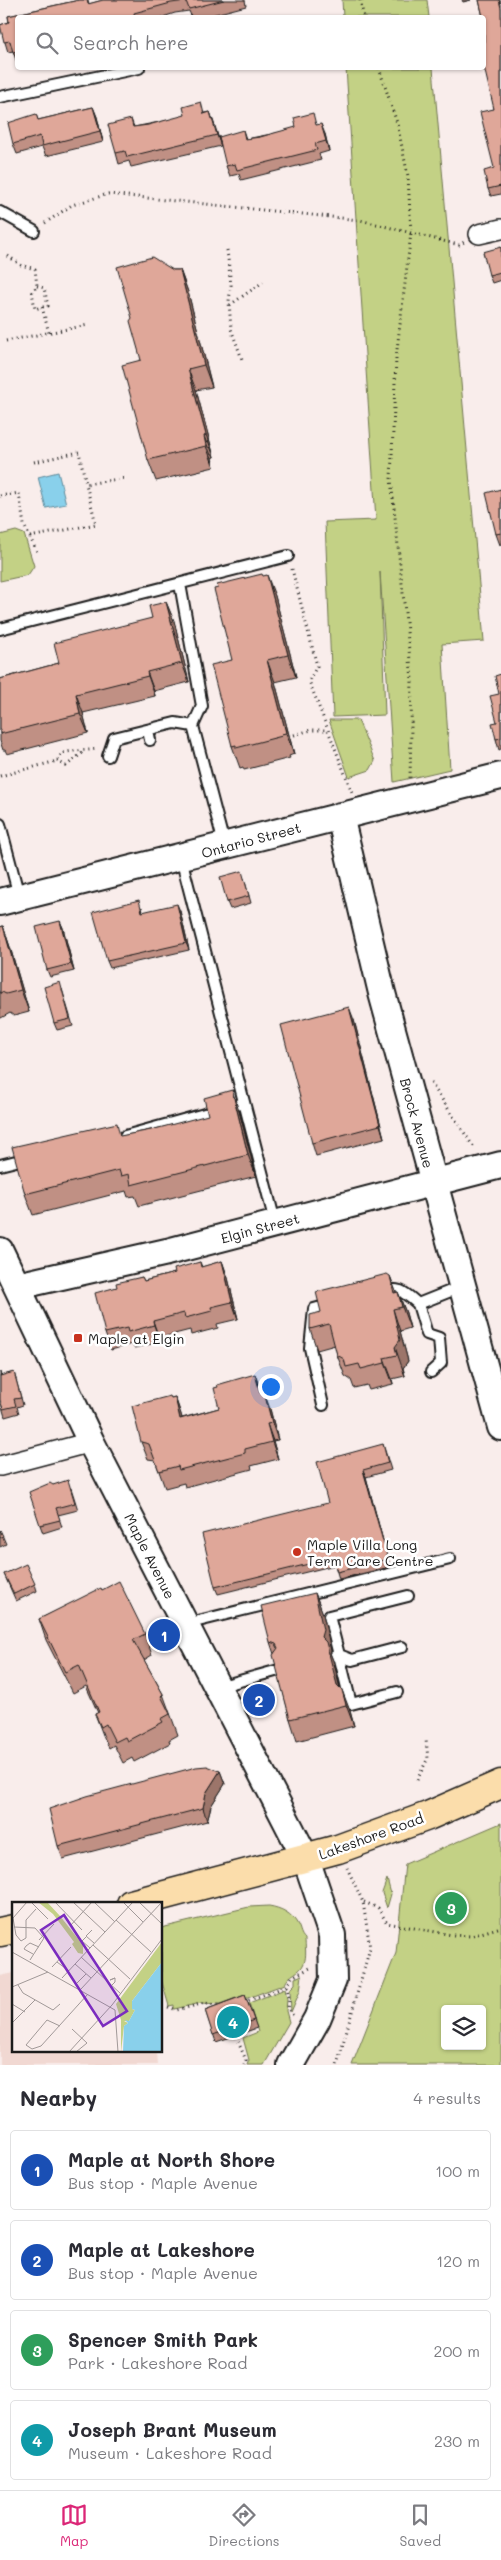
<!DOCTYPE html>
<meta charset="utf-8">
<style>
:root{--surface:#fff;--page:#f2f2f3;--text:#2b2b33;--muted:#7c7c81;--line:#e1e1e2;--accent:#db2777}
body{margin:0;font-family:Mali,sans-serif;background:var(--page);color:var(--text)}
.controls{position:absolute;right:15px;bottom:15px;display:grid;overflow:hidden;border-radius:5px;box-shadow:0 1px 4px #0004}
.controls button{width:45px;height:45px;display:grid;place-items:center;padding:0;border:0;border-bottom:1px solid var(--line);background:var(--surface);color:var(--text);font:25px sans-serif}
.you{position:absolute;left:270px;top:1386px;width:18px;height:18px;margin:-12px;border:4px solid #fff;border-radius:50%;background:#1a73e8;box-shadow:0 0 0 8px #1a73e833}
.badge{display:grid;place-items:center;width:32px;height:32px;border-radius:50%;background:var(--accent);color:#fff;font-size:16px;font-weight:700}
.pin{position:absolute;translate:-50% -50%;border:2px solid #fff;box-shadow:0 1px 5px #0006}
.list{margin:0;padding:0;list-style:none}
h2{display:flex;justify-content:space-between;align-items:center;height:65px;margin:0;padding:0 20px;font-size:21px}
h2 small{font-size:16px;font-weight:400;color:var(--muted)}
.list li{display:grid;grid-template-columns:32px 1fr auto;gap:15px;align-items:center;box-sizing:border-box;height:80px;margin:0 10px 10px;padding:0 10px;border:1px solid var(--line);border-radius:5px}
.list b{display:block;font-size:19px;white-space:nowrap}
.list p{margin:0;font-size:16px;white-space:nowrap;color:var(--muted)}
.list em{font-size:16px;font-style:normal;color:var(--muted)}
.icon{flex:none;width:28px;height:28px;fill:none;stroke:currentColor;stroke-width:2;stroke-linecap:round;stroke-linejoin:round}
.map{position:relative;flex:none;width:501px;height:2065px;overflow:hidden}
.search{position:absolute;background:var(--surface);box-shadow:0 1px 4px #0004;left:15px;right:15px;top:15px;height:55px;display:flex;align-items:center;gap:12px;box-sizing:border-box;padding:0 18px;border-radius:5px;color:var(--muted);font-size:19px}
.sheet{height:425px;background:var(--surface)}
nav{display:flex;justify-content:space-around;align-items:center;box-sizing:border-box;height:70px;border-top:1px solid var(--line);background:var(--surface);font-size:14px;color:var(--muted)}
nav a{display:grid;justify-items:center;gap:2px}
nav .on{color:var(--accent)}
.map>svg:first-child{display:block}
</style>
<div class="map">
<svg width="501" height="2065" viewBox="0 0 501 2065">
<rect width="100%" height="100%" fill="#f9edeb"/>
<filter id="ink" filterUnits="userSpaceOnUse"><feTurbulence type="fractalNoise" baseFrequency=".02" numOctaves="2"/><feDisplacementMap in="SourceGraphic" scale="10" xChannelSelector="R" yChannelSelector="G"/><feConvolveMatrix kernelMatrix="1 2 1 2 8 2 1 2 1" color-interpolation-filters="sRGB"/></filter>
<g filter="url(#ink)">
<path fill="#f1d8d2" d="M14,1973V2051H156L157,2065H0V1976Z"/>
<path fill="#c3d185" stroke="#707650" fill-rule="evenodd" d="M342,0H427L429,17H343Z
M346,68H433L484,641L442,644L450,769L394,782L380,572L385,715L333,717L325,522L376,520Z
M16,531L24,534L34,566L28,575L0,581V535Z
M329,720H358L375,761L370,770L349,777Z
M501,1823V2065H352L396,1953L405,1864ZM445,2009H482V2046H445Z
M387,1879L391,1894L387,1908L382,1893Z
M269,1906C281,1908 292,1913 298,1925C301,1931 300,1934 305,1939C305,1946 307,1956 304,1963C300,1974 289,1973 285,1984L237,2002L236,1998L220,2004L201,2003L174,2009V2005L169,2006L161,1979V1928L249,1907Z
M302,1975L300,1991L291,2012L290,1989L295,1984V1978Z
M285,1989L287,1999L286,2011L289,2022L264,2065H247L249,2060L243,2038L258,2032L249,2003Z"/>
<path fill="#89d0eb" stroke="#5d8898" d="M58,472L66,504L46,508L38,477Z"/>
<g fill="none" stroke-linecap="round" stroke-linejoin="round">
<g stroke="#1c1c1c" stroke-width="14">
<path id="lane" d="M0,97L139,68
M0,212L34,231
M180,584L202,706L193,726L224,844
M0,629L288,556
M148,730L150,740
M108,756L114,738L175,723L193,726
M0,824L19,896
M181,858L275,1222
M125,1136L244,1103
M0,1165L28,1158
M382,1291C400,1287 404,1292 418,1304
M431,1372L441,1363L439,1338L427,1334L418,1304L463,1286
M323,1405L310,1348L314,1309L332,1304
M186,1624L450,1559
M339,1655L351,1704L397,1692
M339,1655L352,1660L402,1647
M335,1656L339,1655L329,1616L408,1596
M218,1687L279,1670"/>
</g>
<g stroke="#1c1c1c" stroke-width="22">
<path id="street" d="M479,234L501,229
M0,1466L91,1442"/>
</g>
<g stroke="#1c1c1c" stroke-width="30">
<path id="secondary" d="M340,816L382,993L501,1427
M0,902L501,776
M0,1251L91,1442L306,1859L332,1935L333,1980L317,2019L291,2065
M17,1286L167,1252L501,1165"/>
</g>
<g stroke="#1c1c1c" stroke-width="31">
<path id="primary" d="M131,1904L338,1849L428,1816L501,1784
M0,1932L14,1929"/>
</g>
<path stroke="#1c1c1c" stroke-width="3" stroke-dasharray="1 4" stroke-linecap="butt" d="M360,0L364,18
M379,68L397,123L408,176L411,233L396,358L391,479L412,679L410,778
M45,223L72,205L108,194L360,220L459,245L464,242
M227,250L231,285L229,301L231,329L242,359
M8,256L21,265L35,269L37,286L32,292L35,309L42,307L49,333
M37,286L44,288L48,306L42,307
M230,305L263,282
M6,341L88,325
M34,462L79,452L86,484
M0,496L19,493L24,525L37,552
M30,537L96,524L86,484L126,478
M292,569L317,666L309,681L352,792
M294,735L311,730H326
M57,761L66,766L85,751
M0,776L57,761L62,753C75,750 84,751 97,749
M431,1083L475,1149
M417,1780L428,1758L426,1740
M364,1902L378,1908L387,1923L452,1935L471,1936L501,1927
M287,1986L289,1999L288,2009L294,2017
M244,2002L287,1986L292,1977L312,1967
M168,2007L177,2010L205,2003L220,2006
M236,2037L246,2060L244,2065
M337,2065L370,1948L363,1902L347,1868"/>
<use href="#lane" stroke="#fff" stroke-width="10"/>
<use href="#street" stroke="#fff" stroke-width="19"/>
<use href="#secondary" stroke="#fff" stroke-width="26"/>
<use href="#primary" stroke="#fbddab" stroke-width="28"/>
</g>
<path fill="#c09084" stroke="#1c1c1c" d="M79,0H88L89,4L103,0H245L246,6L200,18H192L189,11L175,13L160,18H18V62L17,63L13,51L8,52L0,26V25L9,22L8,16Z
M462,0H471L463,2Z
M479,0H500L501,5V194L491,196L488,189L494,168V109L484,21Z
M93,107L97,117L103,142L46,156L42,147L17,154L13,144L36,114L38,120Z
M210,112L221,146L131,167L129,161L119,164L116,153L131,119L134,127Z
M317,125L325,134L329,151L319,154L321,160L241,180L239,174L230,176L226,166L243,130L246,139Z
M501,247V280L492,283L489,275Z
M173,270H180L188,292L212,387L196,390L214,457L212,458L214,467L156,481L148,460Z
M501,489V544L500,545L496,534Z
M263,576L275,596L296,677L275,682L294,754L289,756L290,758L244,770L243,767L240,768L232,746V660Z
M166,602L174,621L189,682L154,691L155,696L83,713L88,733L7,754L5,750H3L0,741V679L59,663L152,618Z
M501,674V749L499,750L496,739Z
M244,878L251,903L230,909L227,902Z
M142,907L143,912L180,911L189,950L110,968L107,961Z
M60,921L63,928L74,971L50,977L47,970Z
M3,926L10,947L29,1012L14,1016L10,1013L1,1018H0V927Z
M62,989L73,1026L57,1030L54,1023Z
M354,1020L384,1138L316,1156L312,1143Z
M239,1111L256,1176L139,1206L135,1196L128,1197L126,1191L33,1215L25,1194L122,1136Z
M222,1261L228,1278L238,1319L217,1324L218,1328L191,1335L190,1330L159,1338L160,1342L134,1348L132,1344L111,1350L105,1333L117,1287L142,1277L144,1281L175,1273L200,1262L202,1267Z
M390,1276L396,1292H398L406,1313L410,1328L400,1331L408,1361L403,1368L405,1376L392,1379L393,1384L369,1390L367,1385L354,1388L351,1380L345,1376L337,1355L335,1345L317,1350L310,1329L321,1312Z
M0,1372L1,1376L14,1372L23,1405L17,1407L19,1413L5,1417L0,1400Z
M261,1393L270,1409L278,1440L273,1441L278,1459L251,1466L252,1469L185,1487L184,1483L165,1488L155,1460L148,1459L141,1442L171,1398L175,1397L182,1418L219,1408Z
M383,1444L391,1470L366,1477L390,1567L339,1579L335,1565L218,1594L215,1587L328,1503Z
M53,1485L71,1488L78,1510L58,1515L62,1527L43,1533L40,1525Z
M0,1530L6,1544L0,1547Z
M4,1574L35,1584L37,1591L16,1601Z
M102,1590L145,1634L152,1655L144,1660L163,1694L178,1735L169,1740L170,1743L134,1762L132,1758L123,1763L114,1745L109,1748L103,1735L95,1714L98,1713L86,1686L73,1693L46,1640L39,1619Z
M315,1593L323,1614L331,1651L330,1653L334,1663L340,1688L350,1711L354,1726L297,1741L290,1719L274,1654L270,1642Z
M220,1771L225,1784L211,1806L207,1821L63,1859L58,1846Z
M245,1995L257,2028L216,2042L205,2010Z"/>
<path fill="#9c756b" stroke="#1c1c1c" d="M93,107L97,117L103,142L100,131Z
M210,112L214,123L221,146L217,135Z
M321,124L325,134L329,151L326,141Z
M180,270L188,292L212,387L204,365Z
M188,369L196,390L214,457L206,435Z
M204,436L212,458L214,467L206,446Z
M267,575L275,596L296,677L288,655Z
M166,602L174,621L189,682L182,663Z
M267,660L275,682L294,754L286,733Z
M147,672L154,691L155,696L148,676Z
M76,694L83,713L88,733L80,714Z
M177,904L180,911L189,950L186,943Z
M60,921L63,928L74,971L71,964Z
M3,926L10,947L29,1012L21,990Z
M349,1007L354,1020L384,1138L380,1125Z
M232,1090L239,1111L256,1176L248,1155Z
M222,1261L228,1278L238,1319L232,1302Z
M390,1276L398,1297L394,1293Z
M398,1292L406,1313L410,1328L402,1307Z
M393,1309L400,1331L408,1361L403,1368L405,1376L395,1347Z
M153,1321L159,1338L160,1342L154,1325Z
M384,1358L392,1379L393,1384L385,1363Z
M255,1374L261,1391L266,1410L260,1393Z
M264,1392L270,1409L278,1440L272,1423Z
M175,1397L181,1414L186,1436L180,1419Z
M267,1424L273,1441L278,1459L272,1442Z
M363,1470L366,1477L390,1567L388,1559Z
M315,1593L323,1614L331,1651L330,1653L334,1663L344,1706L321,1637Z
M342,1690L350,1711L354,1726L346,1705Z
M220,1771L225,1784L211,1806L207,1821L203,1808L206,1793Z"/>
<path fill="#dfa799" stroke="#1c1c1c" d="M79,0H87L88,4L103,0H224L189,9L186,1L171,3L134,13L135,18H18V51L13,52L10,41L4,42L0,25L9,22L8,16Z
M479,0H499L501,8V186L488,189L484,171L494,168L480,112L494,109L484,67V21Z
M201,102L204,114L210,112L217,135L127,157L125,151L116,153L108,125L131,119L133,127L148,125L185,115L183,107Z
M93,107L100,131L42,146L40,136L13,144L8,123L36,114L38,120Z
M313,113L316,125L321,124L326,141L315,144L317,150L237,170L235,164L226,166L219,137L243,130L245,139L260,137L296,127L294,118Z
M501,247V272L489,275L483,252Z
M152,257L173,270H180L204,365L188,369L206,435L204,436L206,446L148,460L122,365L141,360L130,321L132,318L117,267Z
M501,489V533L496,534L486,493Z
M262,574L263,576L267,575L288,655L267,660L286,733L281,734L282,736L236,748V745L232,746L211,665L232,660L214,589L218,588L217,585Z
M166,602L182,663L147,672L148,676L76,694L80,714L0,734V679L59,663L54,643L152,618L149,606Z
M501,674V738L496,739L492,723L497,722L490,696L499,694L495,676Z
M242,871L249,896L227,902L220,877Z
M139,900L142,912L177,904L186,943L107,961L93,912Z
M60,921L71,964L47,970L36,927Z
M3,926L21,990L6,994L2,992L0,993V927Z
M60,982L70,1019L54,1023L44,987Z
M349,1007L380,1125L312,1143L281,1025Z
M232,1090L248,1155L131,1185L129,1174L121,1176L119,1170L25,1194L12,1147L117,1123L120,1136L151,1130L208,1115L204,1098Z
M222,1261L232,1302L211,1307L212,1311L185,1318L184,1313L153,1321L154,1325L128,1332L127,1328L105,1333L95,1293L117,1287L116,1283L142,1277L144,1281L175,1273L174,1269L200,1262L201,1267Z
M387,1274L390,1276L394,1293L398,1292L402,1307L393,1309L400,1340L395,1347L397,1355L384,1358L385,1363L361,1369L359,1364L346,1367L344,1359L337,1355L329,1324L310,1329V1315L321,1312L316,1292Z
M14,1372L21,1398L14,1399L16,1406L3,1409L0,1400V1376Z
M255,1374L260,1393L264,1392L272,1423L267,1424L272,1442L245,1449V1453L179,1470L178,1466L159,1471L149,1444L141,1442L132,1406L170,1396L171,1398L175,1397L180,1419L219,1408L214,1388L218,1387L217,1385Z
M383,1444L388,1463L363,1470L388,1559L337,1572L333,1558L215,1587L202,1534L328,1503L317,1462Z
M68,1480L75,1503L56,1508L60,1520L40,1525L29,1492L50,1483L53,1485Z
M0,1530L3,1536L0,1538Z
M26,1564L35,1584L14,1594L4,1574Z
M119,1581L145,1634L133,1640L163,1694L161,1696L170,1714L161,1719L163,1722L127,1741L125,1737L115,1742L106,1724L101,1727L95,1714L99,1712L79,1665L65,1672L39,1619L101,1588L102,1590Z
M315,1593L323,1630L321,1637L326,1642L337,1685L342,1690L346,1705L290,1719L273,1655L278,1648L276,1644L270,1642L261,1606Z
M207,1766L220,1771L206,1793L203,1808L58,1846L49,1809L87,1796L196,1767Z
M245,1995L254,2020L213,2035L205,2010Z"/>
</g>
<g fill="#c8321e" stroke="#fff" stroke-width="2">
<rect x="73" y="1333" width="10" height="10" rx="2.5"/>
<circle cx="297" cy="1552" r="5"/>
</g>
<g text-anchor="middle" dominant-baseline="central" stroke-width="5" stroke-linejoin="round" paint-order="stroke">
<g font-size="14" fill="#1c1c1c" stroke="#fff">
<text transform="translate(251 840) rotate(-15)">Ontario Street</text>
<text transform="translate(417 1123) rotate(75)">Brock Avenue</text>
<text transform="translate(260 1228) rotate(-15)">Elgin Street</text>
<text transform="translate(150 1556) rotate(63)">Maple Avenue</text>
<text transform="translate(371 1836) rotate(-20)">Lakeshore Road</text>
</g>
<g font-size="14" fill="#1c1c1c" stroke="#fff" text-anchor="start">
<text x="88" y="1338">Maple at Elgin</text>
<text x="307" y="1544">Maple Villa Long<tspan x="307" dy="16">Term Care Centre</tspan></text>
</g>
</g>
<g transform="translate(12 1902)">
<rect width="150" height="150" fill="#f9edeb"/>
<path d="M26,0H35L48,14L71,43V52L66,51L60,42L62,40L41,12ZM150,40V60L120,99V107L123,108L117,119H112L116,121L112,124L109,150V118L104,102Z" fill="#c3d185"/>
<path d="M150,60V150H111L112,124L116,121L113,118L117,119L123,108L120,107V99Z" fill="#89d0eb"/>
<path fill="none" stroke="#a19998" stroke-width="1" d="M15,0L1,16L4,33L9,39L14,36V18L24,7M19,0L36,17M43,0L70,28M61,0L93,30M82,0L103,20M111,0L131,20M127,0L150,22M104,18L139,50M58,24L80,0M2,25L23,26L32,36L18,58M80,28L74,34L82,41M74,35L70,39L78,46M27,38L42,22M81,43L118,77M0,50L103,108L106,150M21,52L12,47L14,44L18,41L27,45M69,55L109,92M45,60L57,69M63,62L79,76M40,65L59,45M50,76L121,0M6,83L11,91L41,108L48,102M63,83L74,72M100,83L103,80V76L98,78L103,76M0,85L36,70M69,87L149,1M0,102L13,110M0,121L23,98M48,124L35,118L14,143L20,147L29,144L76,92M60,127L75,141L64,150M57,150L100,103L150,37"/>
<path fill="#7b2cbf" fill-opacity="0.15" stroke="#7b2cbf" stroke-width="2.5" d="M52,13L115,109L91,124L29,28Z"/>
<rect width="150" height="150" fill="none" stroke="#1c1c1c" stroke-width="2.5"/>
</g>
</svg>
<div class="controls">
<button><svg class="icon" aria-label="layers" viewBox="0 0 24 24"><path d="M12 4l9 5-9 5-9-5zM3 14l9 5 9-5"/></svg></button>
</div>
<div class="you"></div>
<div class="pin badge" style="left:164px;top:1635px;background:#1a4fb4">1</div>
<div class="pin badge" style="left:259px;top:1700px;background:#1a4fb4">2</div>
<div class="pin badge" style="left:451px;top:1908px;background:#2e9e5b">3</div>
<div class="pin badge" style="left:233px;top:2022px;background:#0f9aa8">4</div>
<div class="search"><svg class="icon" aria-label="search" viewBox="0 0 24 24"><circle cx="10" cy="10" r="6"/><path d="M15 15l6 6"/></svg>Search here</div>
</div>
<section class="sheet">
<h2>Nearby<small>4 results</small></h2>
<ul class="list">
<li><span class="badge" style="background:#1a4fb4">1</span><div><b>Maple at North Shore</b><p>Bus stop · Maple Avenue</p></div><em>100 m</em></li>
<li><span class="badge" style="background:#1a4fb4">2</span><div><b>Maple at Lakeshore</b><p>Bus stop · Maple Avenue</p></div><em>120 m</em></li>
<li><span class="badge" style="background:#2e9e5b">3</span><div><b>Spencer Smith Park</b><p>Park · Lakeshore Road</p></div><em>200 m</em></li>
<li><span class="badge" style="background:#0f9aa8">4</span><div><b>Joseph Brant Museum</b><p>Museum · Lakeshore Road</p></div><em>230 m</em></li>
</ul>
</section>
<nav>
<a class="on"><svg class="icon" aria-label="map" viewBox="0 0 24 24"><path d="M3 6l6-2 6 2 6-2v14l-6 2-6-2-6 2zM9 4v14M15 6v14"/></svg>Map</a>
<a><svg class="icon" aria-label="directions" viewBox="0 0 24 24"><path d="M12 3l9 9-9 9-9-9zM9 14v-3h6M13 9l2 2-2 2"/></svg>Directions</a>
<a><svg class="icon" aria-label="saved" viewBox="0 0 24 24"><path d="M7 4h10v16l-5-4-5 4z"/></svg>Saved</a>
</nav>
